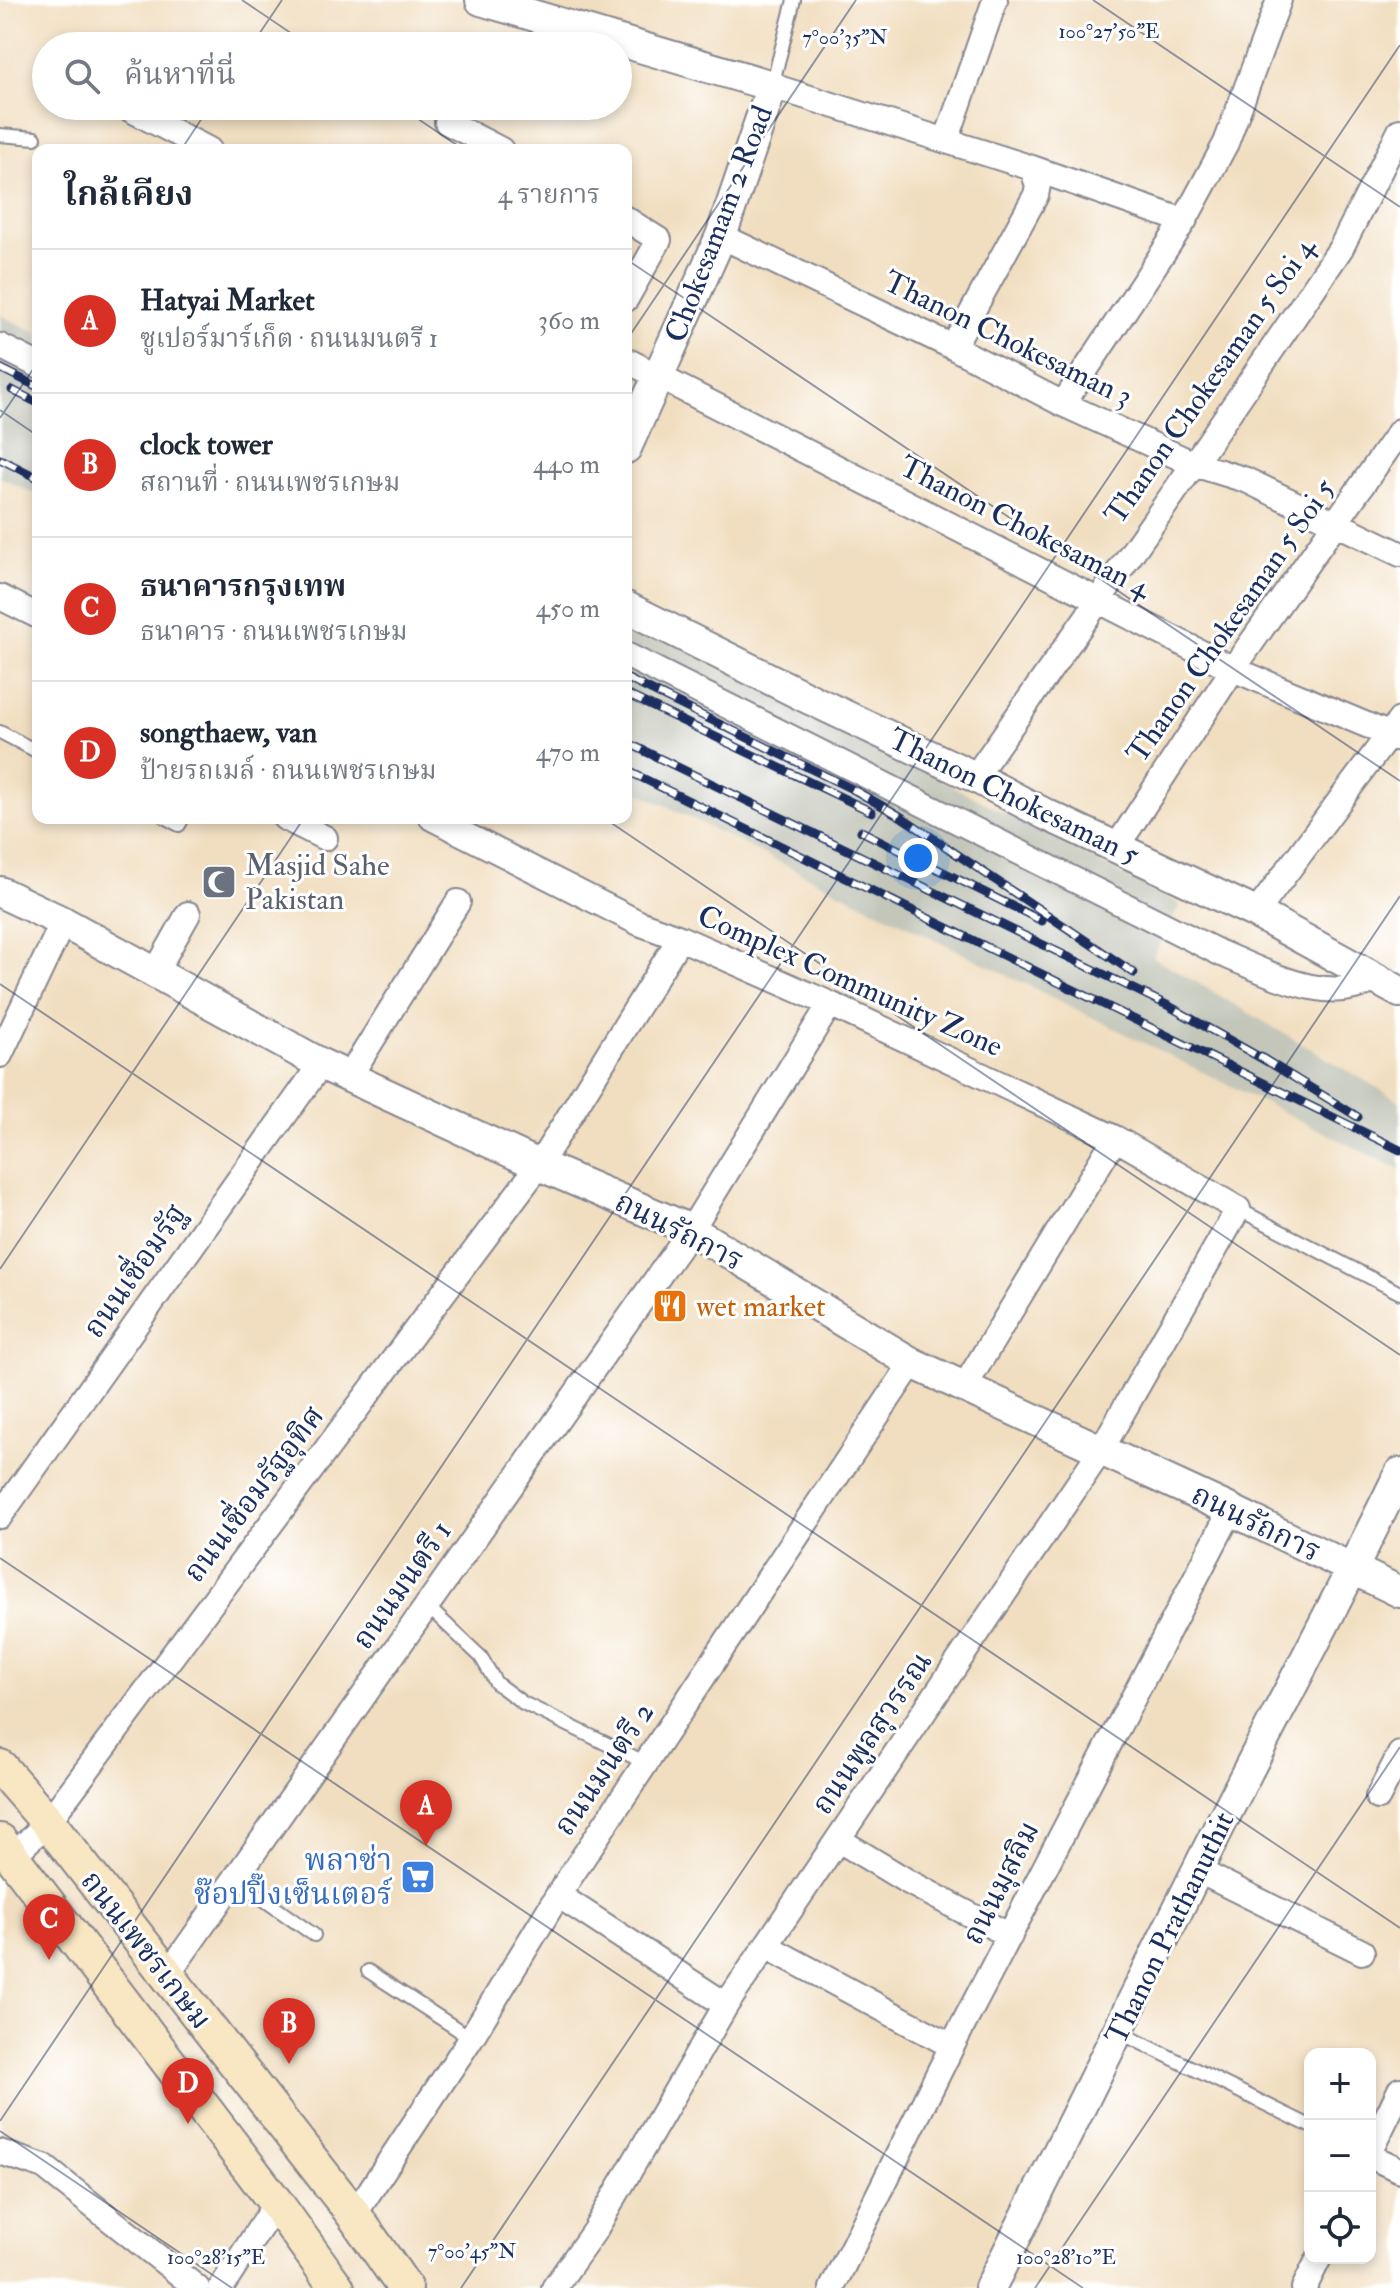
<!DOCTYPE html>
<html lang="th">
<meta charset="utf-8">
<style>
:root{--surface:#fff;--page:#f2f2f3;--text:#1f2937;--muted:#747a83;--line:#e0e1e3;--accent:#d93025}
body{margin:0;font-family:"IM FELL Double Pica","Noto Serif Thai",serif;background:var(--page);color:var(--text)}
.controls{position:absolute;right:24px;bottom:24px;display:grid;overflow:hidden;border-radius:16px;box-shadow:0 4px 12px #0003}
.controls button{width:72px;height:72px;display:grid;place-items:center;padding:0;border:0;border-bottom:2px solid var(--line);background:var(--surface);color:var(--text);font:40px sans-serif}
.you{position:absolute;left:918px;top:858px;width:28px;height:28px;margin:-20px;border:6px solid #fff;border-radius:50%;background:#1a73e8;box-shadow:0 0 0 12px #1a73e833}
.badge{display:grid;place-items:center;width:52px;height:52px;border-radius:50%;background:var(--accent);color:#fff;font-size:26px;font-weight:700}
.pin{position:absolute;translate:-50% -66px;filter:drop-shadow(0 2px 4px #0008)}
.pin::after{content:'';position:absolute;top:42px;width:28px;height:24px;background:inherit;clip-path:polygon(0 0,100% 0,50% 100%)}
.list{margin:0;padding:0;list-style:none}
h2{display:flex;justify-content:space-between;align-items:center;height:104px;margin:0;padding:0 32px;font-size:34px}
h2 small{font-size:26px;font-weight:400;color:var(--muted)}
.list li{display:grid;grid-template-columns:52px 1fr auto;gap:24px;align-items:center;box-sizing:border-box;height:144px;padding:0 32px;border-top:2px solid var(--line)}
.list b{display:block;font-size:30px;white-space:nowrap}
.list p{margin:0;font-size:26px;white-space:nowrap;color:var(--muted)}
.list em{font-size:26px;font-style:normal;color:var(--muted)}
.icon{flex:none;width:44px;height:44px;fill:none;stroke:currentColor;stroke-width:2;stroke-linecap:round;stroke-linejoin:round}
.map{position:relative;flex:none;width:1400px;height:2288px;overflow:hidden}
.search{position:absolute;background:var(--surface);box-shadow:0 4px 12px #0003;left:32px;top:32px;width:600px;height:88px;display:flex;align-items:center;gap:20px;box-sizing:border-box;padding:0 28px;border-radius:44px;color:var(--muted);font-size:30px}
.panel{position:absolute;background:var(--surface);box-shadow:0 4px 12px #0003;left:32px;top:144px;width:600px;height:680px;border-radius:16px}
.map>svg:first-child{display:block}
</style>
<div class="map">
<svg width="1400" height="2288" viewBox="0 0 1400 2288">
<rect width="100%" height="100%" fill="#fff"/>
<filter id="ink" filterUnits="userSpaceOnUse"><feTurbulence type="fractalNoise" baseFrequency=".0125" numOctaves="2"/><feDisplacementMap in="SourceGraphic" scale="16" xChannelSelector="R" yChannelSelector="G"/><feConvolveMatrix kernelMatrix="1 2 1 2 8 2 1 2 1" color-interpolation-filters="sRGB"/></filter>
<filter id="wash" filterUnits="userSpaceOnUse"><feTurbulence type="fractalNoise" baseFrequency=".006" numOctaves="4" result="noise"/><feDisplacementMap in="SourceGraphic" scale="32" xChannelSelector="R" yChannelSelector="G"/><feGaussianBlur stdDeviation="1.8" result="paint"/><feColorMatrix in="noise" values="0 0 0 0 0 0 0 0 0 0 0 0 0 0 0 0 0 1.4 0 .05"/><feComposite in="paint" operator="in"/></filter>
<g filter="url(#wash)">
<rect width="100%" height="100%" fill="#f1dec0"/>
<path fill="#c3c6b9" d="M0,315L38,333V496L0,477Z
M626,617L1180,904L1153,957L1400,1101V1170L626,786Z"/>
</g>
<g filter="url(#ink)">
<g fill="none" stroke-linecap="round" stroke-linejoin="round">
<g stroke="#86868f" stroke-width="16">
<path id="service" d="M772,86L794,0
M0,135L35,138
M0,732L38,752
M166,818L179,825L183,818
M1238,1209L1400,1293
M427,1606L481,1657L496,1683L523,1703L646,1763
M235,1879L314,1935
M368,1971L471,2038
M1119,2032L1310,2126"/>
</g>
<g stroke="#86868f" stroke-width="28">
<path id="minor" d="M772,86L1032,168L1184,221
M128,108L209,150
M447,122L501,150
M946,141L995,0
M626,219L659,240L626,299
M721,236L953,347L1063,404L1194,464L1246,480L1400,554
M0,346L38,365
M953,347L1036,195L1038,185L1032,168
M626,360L1233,669L1400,739
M1063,404L1184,221L1226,143L1279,0
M0,597L38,616
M626,655L1222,954C1267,972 1328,1007 1375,979
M975,777L1194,464L1341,248L1400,131
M285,818L325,838
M432,818L639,923L680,938L830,1004L1115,1138L1238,1209L1101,1450L726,2005L595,2230L554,2288
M1116,848L1233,669L1400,431
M1256,913L1400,720
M155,973L188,914
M0,1055L63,922
M349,1077L458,902
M965,1386L1115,1138
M0,1516L321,1064
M1378,1797L1400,1754
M839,1840L905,1880L1010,1936
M13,1856L48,1822L539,1165L680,938
M1197,1870L1362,1952
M558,1895L726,2005
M766,1946L952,2046
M166,1977L691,1230L830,1004
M1370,2151L1400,2090
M0,2152L44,2167L197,2288
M1370,2156L1400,2170
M354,2215L471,2038L558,1895L912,1363
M221,2288L276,2203
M832,2288L952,2046L1231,1510
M1304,2288L1319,2258"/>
</g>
<g stroke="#86868f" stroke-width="34">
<path id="tertiary" d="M481,0L772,86L721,236L626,448
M626,607L812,700L975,777L1045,814L1256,913L1400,992
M0,892L63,922L321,1064L539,1165L691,1230L912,1363L1231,1510L1400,1592
M990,2288C1060,2150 1128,2010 1197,1871C1263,1738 1335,1607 1400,1473"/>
</g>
<g stroke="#86868f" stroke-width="38">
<path id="secondary" d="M0,1767L48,1822L354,2215L405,2288
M0,1841L276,2203L337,2288"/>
</g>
<use href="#service" stroke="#fff" stroke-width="12"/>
<use href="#minor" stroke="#fff" stroke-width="24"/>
<use href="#tertiary" stroke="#fff" stroke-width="30"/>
<use href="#secondary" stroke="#f9e7c3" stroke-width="34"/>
<g stroke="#1b2f5e" stroke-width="9">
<path id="rail" d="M0,368L38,387
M12,390L38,403
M0,459L38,478
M626,678L856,791L900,816L1134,973
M626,694L872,812
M626,742L1169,1006L1268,1062
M626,770L1400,1150
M861,831L1042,921
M1259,1056L1358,1117"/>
</g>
<use href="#rail" stroke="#fff" stroke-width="6" stroke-dasharray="18" stroke-linecap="butt"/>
</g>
</g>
<path fill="none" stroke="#1b2f5e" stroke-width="2" stroke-opacity="0.45" d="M242,0L310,46M1093,0L1400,207M251,46L282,0M399,106L464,150M181,150L210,106M626,259L1400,781M626,341L856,0M0,410L38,436M0,418L38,362M604,818L1400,1355M0,984L1400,1928M0,1269L304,818M0,1558L1083,2288M0,2121L1400,45M0,2131L232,2288M461,2288L1400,896M1035,2288L1400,1747"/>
<defs>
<g id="mosque-square" transform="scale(1.8)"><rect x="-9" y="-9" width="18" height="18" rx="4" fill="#6b7280" stroke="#fff"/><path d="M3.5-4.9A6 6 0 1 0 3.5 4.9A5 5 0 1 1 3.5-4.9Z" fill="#fff"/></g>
<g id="restaurant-square" transform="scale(1.8)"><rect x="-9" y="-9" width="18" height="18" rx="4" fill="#e8710a" stroke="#fff"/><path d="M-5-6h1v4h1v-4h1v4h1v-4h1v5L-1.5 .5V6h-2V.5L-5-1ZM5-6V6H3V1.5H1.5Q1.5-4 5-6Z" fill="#fff"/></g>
<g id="supermarket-square" transform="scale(1.8)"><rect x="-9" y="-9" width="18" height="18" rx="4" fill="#3f7fe0" stroke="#fff"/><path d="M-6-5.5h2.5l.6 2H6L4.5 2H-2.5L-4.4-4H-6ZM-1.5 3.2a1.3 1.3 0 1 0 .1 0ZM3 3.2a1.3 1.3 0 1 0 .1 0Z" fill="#fff"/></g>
</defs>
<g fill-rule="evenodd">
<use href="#mosque-square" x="219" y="882"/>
<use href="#restaurant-square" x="670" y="1306"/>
<use href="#supermarket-square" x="418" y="1877"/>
</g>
<g text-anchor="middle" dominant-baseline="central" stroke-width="6" stroke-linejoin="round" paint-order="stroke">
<g font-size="30" fill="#1b2f5e" stroke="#fff">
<text transform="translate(719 224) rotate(-69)">Chokesamam 2 Road</text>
<text transform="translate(1008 339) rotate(26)">Thanon Chokesaman 3</text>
<text transform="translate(1210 381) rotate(-55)">Thanon Chokesaman 5 Soi 4</text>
<text transform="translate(1025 527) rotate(27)">Thanon Chokesaman 4</text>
<text transform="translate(1231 621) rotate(-55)">Thanon Chokesaman 5 Soi 5</text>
<text transform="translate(1014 797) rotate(26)">Thanon Chokesaman 5</text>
<text transform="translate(850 981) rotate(24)">Complex Community Zone</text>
<text transform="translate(679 1231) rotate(27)">ถนนรัถการ</text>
<text transform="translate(135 1271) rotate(-55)">ถนนเชื่อมรัฐ</text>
<text transform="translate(254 1494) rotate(-53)">ถนนเชื่อมรัฐอุทิศ</text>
<text transform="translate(1256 1523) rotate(26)">ถนนรัถการ</text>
<text transform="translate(402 1585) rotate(-55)">ถนนมนตรี 1</text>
<text transform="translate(872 1733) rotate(-56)">ถนนพูลสุวรรณ</text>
<text transform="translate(604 1769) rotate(-56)">ถนนมนตรี 2</text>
<text transform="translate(1001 1883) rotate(-63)">ถนนมุสลิม</text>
<text transform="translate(1170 1928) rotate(-64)">Thanon Prathanuthit</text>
<text transform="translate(146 1950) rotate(52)">ถนนเพชรเกษม</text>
</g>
<g font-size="30" fill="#5b616d" stroke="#fff" text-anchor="start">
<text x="245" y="865">Masjid Sahe<tspan x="245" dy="34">Pakistan</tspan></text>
</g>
<g font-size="30" fill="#c56008" stroke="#fff" text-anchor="start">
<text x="696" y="1306">wet market</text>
</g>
<g font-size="30" fill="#366cbe" stroke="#fff" text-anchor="end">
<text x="392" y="1860">พลาซ่า<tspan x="392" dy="34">ช๊อปปิ๊งเซ็นเตอร์</tspan></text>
</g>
</g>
<g font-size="20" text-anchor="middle" fill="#1b2f5e" stroke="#fff" stroke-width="6" stroke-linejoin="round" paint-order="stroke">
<text x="1109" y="38">100°27'50"E</text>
<text x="845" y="44">7°00'35"N</text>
<text x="472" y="2258">7°00'45"N</text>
<text x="216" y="2264">100°28'15"E</text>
<text x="1066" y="2264">100°28'10"E</text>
</g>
</svg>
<div class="controls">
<button>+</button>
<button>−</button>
<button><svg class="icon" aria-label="locate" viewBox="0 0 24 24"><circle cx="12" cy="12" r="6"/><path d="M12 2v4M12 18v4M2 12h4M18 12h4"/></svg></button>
</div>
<div class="you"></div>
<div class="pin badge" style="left:426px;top:1846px">A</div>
<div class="pin badge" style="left:289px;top:2064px">B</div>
<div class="pin badge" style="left:49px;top:1960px">C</div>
<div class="pin badge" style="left:188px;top:2124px">D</div>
<div class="search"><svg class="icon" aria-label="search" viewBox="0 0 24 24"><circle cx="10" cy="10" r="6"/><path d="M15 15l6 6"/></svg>ค้นหาที่นี่</div>
<section class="panel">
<h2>ใกล้เคียง<small>4 รายการ</small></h2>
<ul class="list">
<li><span class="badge">A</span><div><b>Hatyai Market</b><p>ซูเปอร์มาร์เก็ต · ถนนมนตรี 1</p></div><em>360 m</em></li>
<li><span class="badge">B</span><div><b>clock tower</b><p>สถานที่ · ถนนเพชรเกษม</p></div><em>440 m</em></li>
<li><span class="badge">C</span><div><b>ธนาคารกรุงเทพ</b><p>ธนาคาร · ถนนเพชรเกษม</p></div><em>450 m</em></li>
<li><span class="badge">D</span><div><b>songthaew, van</b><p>ป้ายรถเมล์ · ถนนเพชรเกษม</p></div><em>470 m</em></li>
</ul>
</section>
</div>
